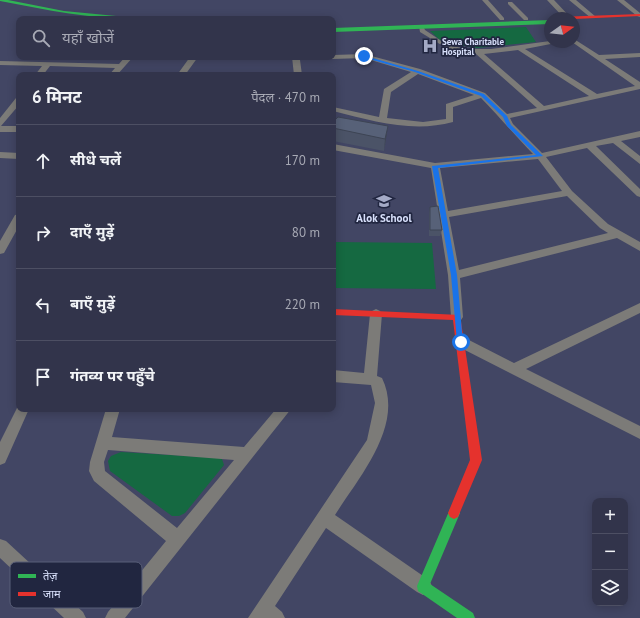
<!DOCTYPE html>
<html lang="hi">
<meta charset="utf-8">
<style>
:root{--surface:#32344b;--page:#3d3f55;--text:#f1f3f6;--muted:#a8aab5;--line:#4d4f63}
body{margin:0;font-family:"PT Sans","Noto Sans Devanagari",sans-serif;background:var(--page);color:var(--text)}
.controls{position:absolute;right:12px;bottom:12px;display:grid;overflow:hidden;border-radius:8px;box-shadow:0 2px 10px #0003}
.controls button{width:36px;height:36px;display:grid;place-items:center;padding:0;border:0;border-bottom:1px solid var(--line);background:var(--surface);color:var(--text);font:20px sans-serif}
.compass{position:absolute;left:544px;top:12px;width:36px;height:36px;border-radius:50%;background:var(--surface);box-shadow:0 2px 10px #0003;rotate:75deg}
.stop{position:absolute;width:12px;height:12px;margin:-9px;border:3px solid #1a73e8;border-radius:50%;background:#fff}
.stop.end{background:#1a73e8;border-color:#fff;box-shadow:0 1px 4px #0008}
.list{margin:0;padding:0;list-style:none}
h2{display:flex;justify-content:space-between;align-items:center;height:52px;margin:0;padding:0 16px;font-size:17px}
h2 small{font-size:13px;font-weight:400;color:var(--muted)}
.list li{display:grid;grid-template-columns:26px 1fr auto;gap:12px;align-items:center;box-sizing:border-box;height:72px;padding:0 16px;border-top:1px solid var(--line)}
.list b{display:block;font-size:15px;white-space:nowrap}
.list em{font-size:13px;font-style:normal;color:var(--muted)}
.icon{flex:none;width:22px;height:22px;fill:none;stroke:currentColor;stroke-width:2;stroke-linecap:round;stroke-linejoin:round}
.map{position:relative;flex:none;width:640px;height:618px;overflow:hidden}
.search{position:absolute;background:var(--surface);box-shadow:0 2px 10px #0003;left:16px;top:16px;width:320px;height:44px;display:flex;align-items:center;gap:10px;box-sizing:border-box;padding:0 14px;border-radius:8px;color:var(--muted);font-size:15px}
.panel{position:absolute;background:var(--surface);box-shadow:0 2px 10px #0003;left:16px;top:72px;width:320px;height:340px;border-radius:8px}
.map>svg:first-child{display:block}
</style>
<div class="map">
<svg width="640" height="618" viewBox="0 0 640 618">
<rect width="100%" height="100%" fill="#424664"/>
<path fill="#156941" d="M526,27L536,42L477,48L442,42L430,31Z
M333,242L432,243L436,289L333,288Z
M121,452L219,458L222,459L224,465L185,513L179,516H172L110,471L108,461L111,456Z"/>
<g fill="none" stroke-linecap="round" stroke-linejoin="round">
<path fill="#7c7b78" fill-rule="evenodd" d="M482,0H488L504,18V20H500Z
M547,0H554L571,18H564Z
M569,0H576L596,17L591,18Z
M617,0H624L640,13V17L637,16Z
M508,2H512L528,18V20H524L508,4Z
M419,26H423L425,30L440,40L453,46L466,49H491L550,41L561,42L525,49L597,94L635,86L572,42H574V39L599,55L640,53V57L605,59L640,82V89L510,118L513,124L542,153L640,131V137L621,141L640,156V164L613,143L596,146L640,189V197L637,196L587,148L546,157L572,191L608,224L640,242V251L617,238L460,278L463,317L461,320H453L451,317L448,275L431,168L333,150V144L435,163L533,154C515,136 499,116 481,98L453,107V122C413,133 373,121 333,111V107L379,117L384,89L411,72L364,58L300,60L302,75H294L292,57H333V55L364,54L420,69L485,93L507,114L537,108L476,54L448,49L420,32ZM518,50L589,96L544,106L484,54ZM418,74L474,95L446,104V119L423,122L387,118L391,92ZM538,159L562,191L448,211L440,168ZM567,196L600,228L608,233L459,270L449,217Z
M125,57H133L117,75H109L115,68L50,66L43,75H35L42,66L0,65V61L119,64Z
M190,57H198L185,75H177Z
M16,98H19V105L1,126H19V132H0V118Z
M0,152L19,153V159L0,158Z
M19,214V226L4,253L0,254V241L15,215Z
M640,303V313L526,369L640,426V439L457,346L455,342L457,338L461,337L465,338L514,363Z
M376,309L380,311L382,314L377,376L382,378C405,425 359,477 335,515L429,580L432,586L429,592L423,595L417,592L326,528L275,606L282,612L285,618H248L367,440L375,403L371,385L333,382V370L364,373L370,314L372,311Z
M19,404V409H29L5,463L0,465V442Z
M106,409H120L112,437L244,447L276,409H291L125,618H105L108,612L166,541L94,481L89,471L90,462ZM108,450L234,460L177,528L105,471L104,462Z
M0,539L6,541L83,612L86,618H64L0,558Z"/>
<path fill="#30b455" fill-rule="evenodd" d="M0,0H8L64,11L137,18L139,19C92,19 46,10 0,1Z
M550,20V24L333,32V28Z
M454,507L458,509L460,513L430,584L473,613L475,618H457L418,591L417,586L450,509Z"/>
<path fill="#e5322d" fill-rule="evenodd" d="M640,14V16L574,19L555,18L557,17Z
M333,309L460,315L482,460L458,517L454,519L450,517L448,513L470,460L453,320L333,315Z"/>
</g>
<path fill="#4b5367" d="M333,122L386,139L384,151L333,141Z
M430,207L442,230L440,236H429V213Z"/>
<path fill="#3d4454" d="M388,126L386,139L384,151L385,139Z"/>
<path fill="#576178" stroke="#3d4454" d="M338,117L388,126L385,139L333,128V122Z
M438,206L442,230H430V207Z"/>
<path fill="#1a73e8" d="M362,55L418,71L484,94L507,116L511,125L543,156L438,168L457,275L463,343H458L457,342L451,275L432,166L536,155L507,126L503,117L481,96L415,72L362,57Z"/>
<defs>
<g id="hospital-bare" transform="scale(1.2)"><path d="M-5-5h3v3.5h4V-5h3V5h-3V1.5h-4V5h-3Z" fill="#a4aac6" stroke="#212640" stroke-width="2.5" paint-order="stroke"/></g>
<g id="school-bare" transform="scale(1.2)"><path d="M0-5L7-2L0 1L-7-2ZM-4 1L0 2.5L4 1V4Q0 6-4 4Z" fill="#a4aac6" stroke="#212640" stroke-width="2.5" paint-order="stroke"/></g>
</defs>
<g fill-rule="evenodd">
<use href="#hospital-bare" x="430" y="46"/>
<use href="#school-bare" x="384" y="201"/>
</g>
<g text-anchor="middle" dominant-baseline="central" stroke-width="3.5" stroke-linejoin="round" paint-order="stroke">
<g font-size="9" font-weight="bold" fill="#d8e0fb" stroke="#212640" text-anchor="start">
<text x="442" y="41">Sewa Charitable<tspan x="442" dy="10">Hospital</tspan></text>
</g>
<g font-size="11" font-weight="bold" fill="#d8e0fb" stroke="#212640">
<text x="384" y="218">Alok School</text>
</g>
</g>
<rect x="10" y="562" width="132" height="46" rx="6" fill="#212640" stroke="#585e78" stroke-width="1"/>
<rect x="18" y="574" width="18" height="4" fill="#30b455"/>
<rect x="18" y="592" width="18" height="4" fill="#e5322d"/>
<g font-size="11" fill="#d8e0fb">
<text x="43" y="580">तेज़</text>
<text x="43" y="598">जाम</text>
</g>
</svg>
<div class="controls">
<button>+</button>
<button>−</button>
<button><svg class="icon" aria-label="layers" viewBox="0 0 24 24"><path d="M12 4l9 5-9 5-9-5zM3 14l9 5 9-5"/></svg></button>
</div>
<svg class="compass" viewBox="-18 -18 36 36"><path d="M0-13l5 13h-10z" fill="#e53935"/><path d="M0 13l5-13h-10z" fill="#a8aab5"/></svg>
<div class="stop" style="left:461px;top:342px"></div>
<div class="stop end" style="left:364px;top:56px"></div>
<div class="search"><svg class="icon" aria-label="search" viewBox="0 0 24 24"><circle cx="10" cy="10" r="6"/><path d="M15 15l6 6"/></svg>यहाँ खोजें</div>
<section class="panel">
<h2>6 मिनट<small>पैदल · 470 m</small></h2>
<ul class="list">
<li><svg class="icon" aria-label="ahead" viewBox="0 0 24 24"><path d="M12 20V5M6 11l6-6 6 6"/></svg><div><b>सीधे चलें</b></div><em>170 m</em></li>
<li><svg class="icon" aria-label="right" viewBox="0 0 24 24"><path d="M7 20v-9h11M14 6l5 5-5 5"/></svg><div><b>दाएँ मुड़ें</b></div><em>80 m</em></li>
<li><svg class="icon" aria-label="left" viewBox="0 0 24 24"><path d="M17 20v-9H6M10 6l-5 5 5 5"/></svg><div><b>बाएँ मुड़ें</b></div><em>220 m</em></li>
<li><svg class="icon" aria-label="arrive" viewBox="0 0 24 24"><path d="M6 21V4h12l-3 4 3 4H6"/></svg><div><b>गंतव्य पर पहुँचे</b></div></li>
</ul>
</section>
</div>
